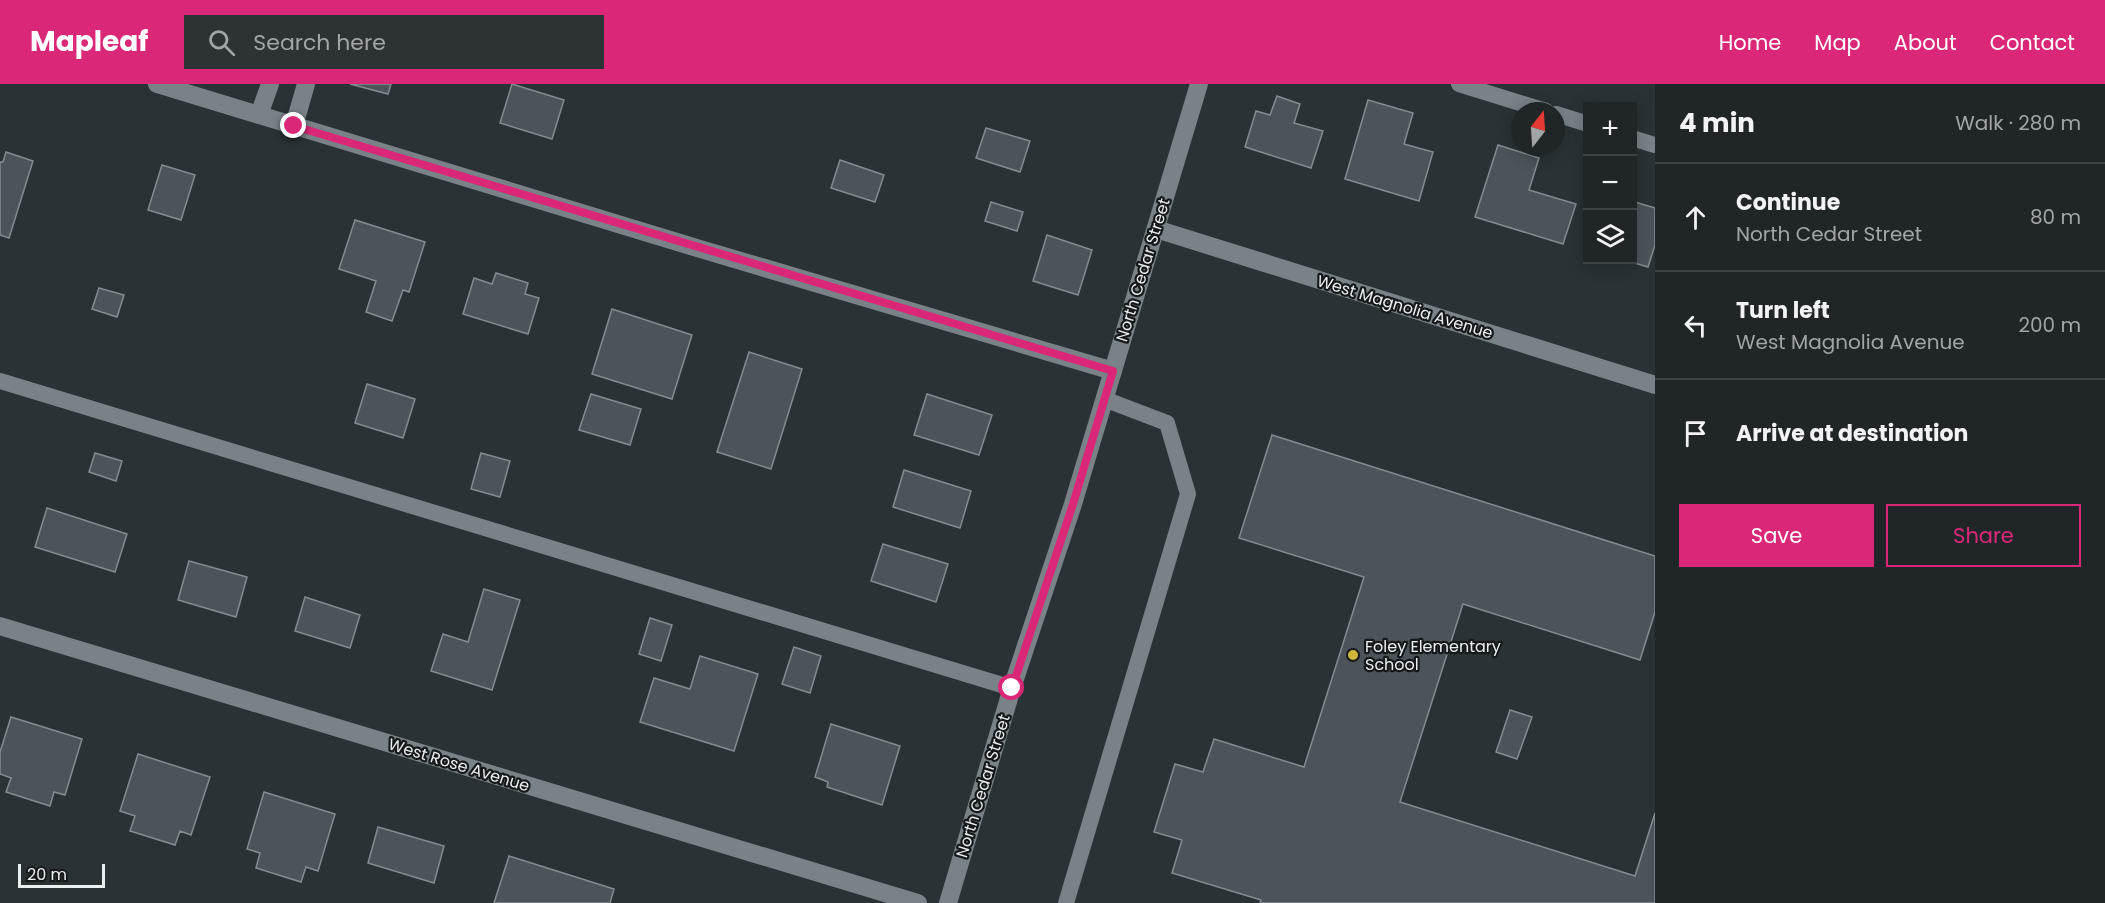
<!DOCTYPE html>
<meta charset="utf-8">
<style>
:root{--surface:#202628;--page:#2d3234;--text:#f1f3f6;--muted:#a2a5a8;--line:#3d4345;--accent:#db2777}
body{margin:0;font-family:Poppins,sans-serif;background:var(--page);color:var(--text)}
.controls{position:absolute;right:18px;top:18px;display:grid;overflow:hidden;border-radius:0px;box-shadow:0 3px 15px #0003}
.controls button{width:54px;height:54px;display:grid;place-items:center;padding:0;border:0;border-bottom:2px solid var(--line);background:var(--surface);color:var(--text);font:30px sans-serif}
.compass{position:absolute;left:1511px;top:18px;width:54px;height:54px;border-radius:50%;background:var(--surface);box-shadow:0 3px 15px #0003;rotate:17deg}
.scale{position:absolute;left:18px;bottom:15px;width:87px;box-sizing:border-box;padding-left:6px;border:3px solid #eaeff2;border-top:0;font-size:16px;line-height:21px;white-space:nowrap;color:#eaeff2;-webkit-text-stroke:4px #16191b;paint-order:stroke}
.stop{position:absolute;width:18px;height:18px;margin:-14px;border:4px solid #db2777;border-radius:50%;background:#fff}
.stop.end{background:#db2777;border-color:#fff;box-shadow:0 2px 6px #0008}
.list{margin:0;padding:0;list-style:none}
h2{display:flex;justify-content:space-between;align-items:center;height:78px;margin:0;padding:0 24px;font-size:26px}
h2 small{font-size:20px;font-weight:400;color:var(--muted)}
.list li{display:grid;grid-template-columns:39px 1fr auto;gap:18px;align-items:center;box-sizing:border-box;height:108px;padding:0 24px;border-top:2px solid var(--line)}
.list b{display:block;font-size:22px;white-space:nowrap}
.list p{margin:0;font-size:20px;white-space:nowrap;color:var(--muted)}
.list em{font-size:20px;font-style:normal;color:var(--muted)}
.actions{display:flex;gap:12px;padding:18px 24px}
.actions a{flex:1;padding:14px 0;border:2px solid var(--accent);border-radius:0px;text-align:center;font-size:21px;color:var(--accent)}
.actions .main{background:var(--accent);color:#fff}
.icon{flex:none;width:33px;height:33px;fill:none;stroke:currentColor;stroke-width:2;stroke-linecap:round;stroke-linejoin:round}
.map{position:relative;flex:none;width:1655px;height:819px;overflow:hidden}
header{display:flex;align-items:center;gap:36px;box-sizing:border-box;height:84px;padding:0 30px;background:var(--accent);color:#fff}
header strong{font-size:28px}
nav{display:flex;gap:33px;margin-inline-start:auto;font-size:21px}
.search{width:420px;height:54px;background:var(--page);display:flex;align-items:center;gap:15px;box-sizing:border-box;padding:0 21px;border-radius:0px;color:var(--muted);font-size:22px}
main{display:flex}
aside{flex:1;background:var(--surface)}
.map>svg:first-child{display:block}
</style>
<header>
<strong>Mapleaf</strong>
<div class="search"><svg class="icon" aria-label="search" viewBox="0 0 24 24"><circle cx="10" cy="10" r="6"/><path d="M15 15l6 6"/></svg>Search here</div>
<nav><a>Home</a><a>Map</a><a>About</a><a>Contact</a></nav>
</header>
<main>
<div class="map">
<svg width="1655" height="819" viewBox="0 0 1655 819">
<rect width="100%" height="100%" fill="#2a3236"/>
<path fill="#4c5459" stroke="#838c90" stroke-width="1.5" d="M350,0H391L388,10Z
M512,0L564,16L552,55L500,39Z
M1277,12L1300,20L1294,39L1323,47L1311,84L1245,63L1256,27L1270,31Z
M1368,16L1413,29L1404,60L1433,68L1419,117L1345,95Z
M986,44L1030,57L1020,88L976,74Z
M1498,61L1539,74L1529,106L1576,120L1563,160L1475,133Z
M6,68L33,77L9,154L0,151V78H3Z
M840,76L884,91L875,118L831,104Z
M162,81L195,91L181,136L148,126Z
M1632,117L1655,124V161L1648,183L1625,176H1632Z
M991,118L1023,128L1017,147L985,137Z
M355,136L425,158L409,208L403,206L392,237L366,228L376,197L339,185Z
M1047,151L1092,166L1078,211L1033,197Z
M496,189L528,199L525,210L539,214L528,250L463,230L474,194L492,200Z
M99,204L124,211L117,233L92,225Z
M612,225L692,251L672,315L592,290Z
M749,268L802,285L771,385L717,368Z
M367,300L415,315L403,354L355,339Z
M591,310L641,325L630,361L579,346Z
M927,310L992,331L979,371L914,351Z
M1272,351L1655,472V528L1640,576L1463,520L1400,718L1635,792L1655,729V819H1260L1261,816L1172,789L1182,756L1154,748L1175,680L1203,688L1214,655L1304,683L1364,493L1239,454Z
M95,369L122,377L116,397L89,388Z
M481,369L510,377L500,413L471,405Z
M904,386L971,407L960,444L893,423Z
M47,424L127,450L115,488L35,463Z
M883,460L948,480L936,518L871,497Z
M189,477L247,493L236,533L178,516Z
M484,505L520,516L492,606L431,587L443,550L468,558Z
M305,513L360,531L350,564L295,547Z
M650,534L672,541L661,577L639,570Z
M794,563L821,572L810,609L782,600Z
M700,572L758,590L734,667L640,638L654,594L690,605Z
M1510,626L1532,633L1517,675L1496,668Z
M11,633L82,655L65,711L54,708L50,722L6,708L11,694L0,690V668Z
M831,640L900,662L882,721L827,703L828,698L815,693Z
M138,670L210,693L191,751L180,747L175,761L130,747L135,732L120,727Z
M264,708L335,730L318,787L306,783L301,798L256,784L260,769L247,765Z
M378,743L444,762L434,799L368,779Z
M509,772L614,805L610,819H494Z"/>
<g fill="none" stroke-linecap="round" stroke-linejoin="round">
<path stroke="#798287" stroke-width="16" d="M1459,0L1546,27
M1556,30L1588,40
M1632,54L1655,61
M0,297L1012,604
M1066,819L1188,410L1167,339L1104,315"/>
<path stroke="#798287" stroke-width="18" d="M157,0L707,167L1113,287
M259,31L270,0
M294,42L306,0
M1156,145L1655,301
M0,542L918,819"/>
<path stroke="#798287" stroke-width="18" d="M948,819L1012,604L1073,420L1199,0"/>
</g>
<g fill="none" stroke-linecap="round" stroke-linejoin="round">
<path stroke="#db2777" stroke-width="8" d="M294,42L1113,287L1073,420L1012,604"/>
</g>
<circle fill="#ceb837" stroke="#16191b" stroke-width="2" cx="1353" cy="571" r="6"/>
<g text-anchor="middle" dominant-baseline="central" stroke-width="4.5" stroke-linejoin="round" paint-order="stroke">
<g font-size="16" fill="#eaeff2" stroke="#16191b">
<text transform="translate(1143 186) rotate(-73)">North Cedar Street</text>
<text transform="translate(1405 223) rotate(17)">West Magnolia Avenue</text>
<text transform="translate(459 681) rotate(17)">West Rose Avenue</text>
<text transform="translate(983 702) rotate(-73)">North Cedar Street</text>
</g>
<g font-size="16" fill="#eaeff2" stroke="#16191b" text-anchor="start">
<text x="1365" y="562">Foley Elementary<tspan x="1365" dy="18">School</tspan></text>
</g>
</g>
</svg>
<div class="controls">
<button>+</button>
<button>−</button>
<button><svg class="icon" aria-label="layers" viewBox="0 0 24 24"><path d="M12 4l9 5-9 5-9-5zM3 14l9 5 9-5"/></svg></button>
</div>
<svg class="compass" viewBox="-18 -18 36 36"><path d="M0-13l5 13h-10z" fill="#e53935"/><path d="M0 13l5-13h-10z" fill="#a2a5a8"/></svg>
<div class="scale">20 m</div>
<div class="stop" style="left:1012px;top:604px"></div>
<div class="stop end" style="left:294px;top:42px"></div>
</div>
<aside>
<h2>4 min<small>Walk · 280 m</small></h2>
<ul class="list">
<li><svg class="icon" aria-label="ahead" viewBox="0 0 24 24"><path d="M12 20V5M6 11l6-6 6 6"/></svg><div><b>Continue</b><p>North Cedar Street</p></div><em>80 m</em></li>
<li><svg class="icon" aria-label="left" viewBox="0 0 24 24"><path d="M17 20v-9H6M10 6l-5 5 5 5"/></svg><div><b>Turn left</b><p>West Magnolia Avenue</p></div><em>200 m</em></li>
<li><svg class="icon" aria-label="arrive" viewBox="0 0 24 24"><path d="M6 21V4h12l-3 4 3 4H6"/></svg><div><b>Arrive at destination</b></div></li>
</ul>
<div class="actions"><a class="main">Save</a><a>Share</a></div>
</aside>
</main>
